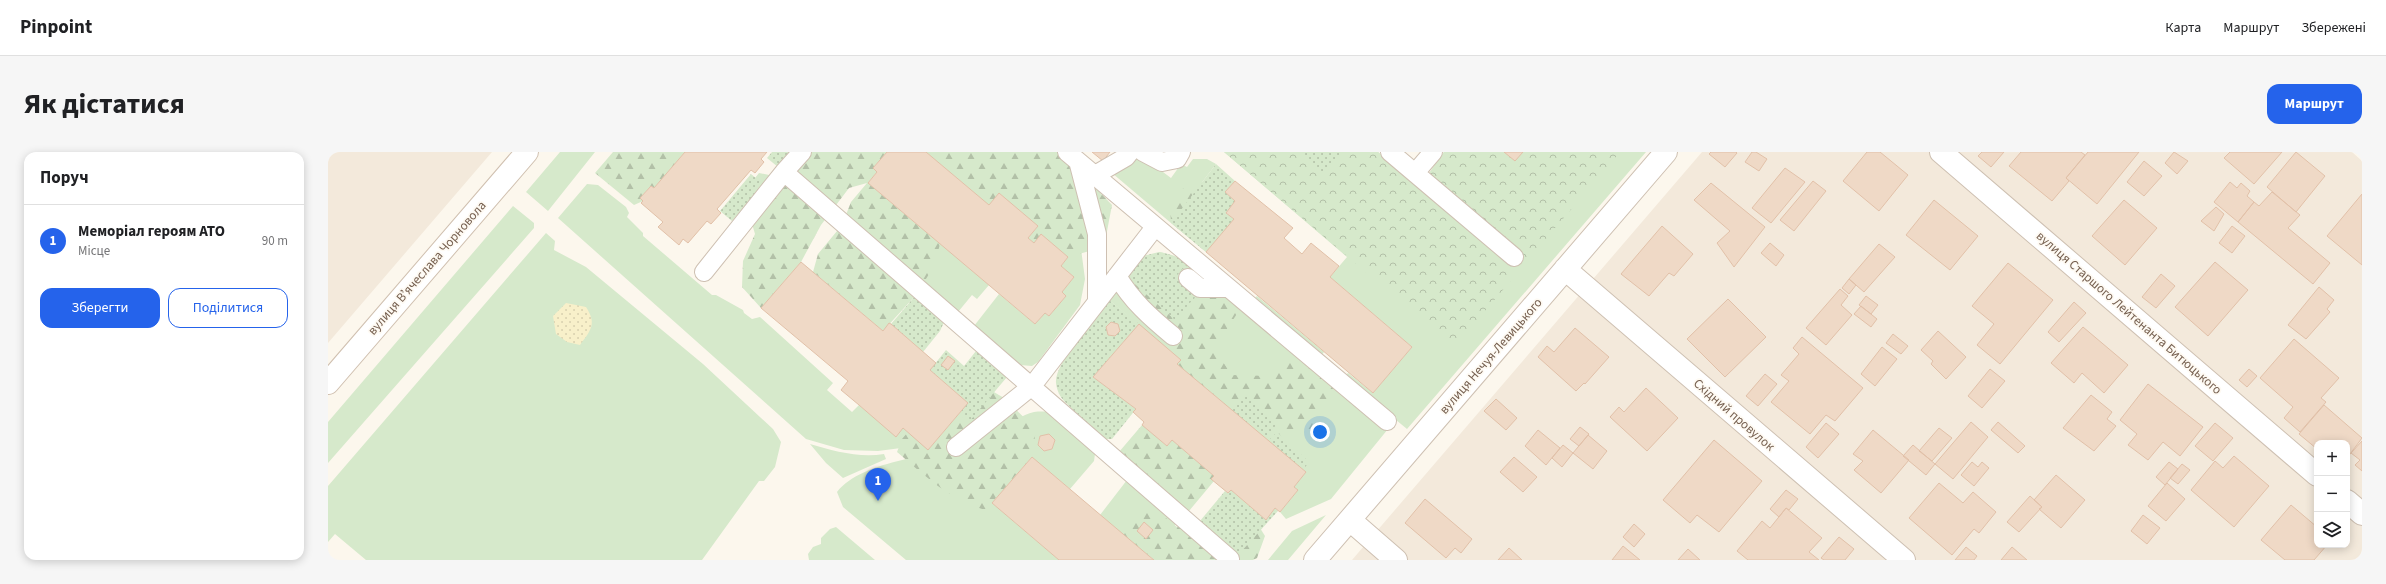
<!DOCTYPE html>
<html lang="uk">
<meta charset="utf-8">
<style>
:root{--surface:#fff;--page:#f6f6f6;--text:#202124;--muted:#757577;--line:#e0e0e0;--accent:#2563eb}
body{margin:0;font-family:"Source Sans 3",sans-serif;background:var(--page);color:var(--text)}
.controls{position:absolute;right:12px;bottom:12px;display:grid;overflow:hidden;border-radius:8px;box-shadow:0 2px 10px #0003}
.controls button{width:36px;height:36px;display:grid;place-items:center;padding:0;border:0;border-bottom:1px solid var(--line);background:var(--surface);color:var(--text);font:20px sans-serif}
.you{position:absolute;left:992px;top:280px;width:14px;height:14px;margin:-10px;border:3px solid #fff;border-radius:50%;background:#1a73e8;box-shadow:0 0 0 6px #1a73e833}
.badge{display:grid;place-items:center;width:26px;height:26px;border-radius:50%;background:var(--accent);color:#fff;font-size:13px;font-weight:700}
.pin{position:absolute;translate:-50% -33px;filter:drop-shadow(0 1px 2px #0008)}
.pin::after{content:'';position:absolute;top:21px;width:14px;height:12px;background:inherit;clip-path:polygon(0 0,100% 0,50% 100%)}
.list{margin:0;padding:0;list-style:none}
h2{display:flex;justify-content:space-between;align-items:center;height:52px;margin:0;padding:0 16px;font-size:17px}
h2 small{font-size:13px;font-weight:400;color:var(--muted)}
.list li{display:grid;grid-template-columns:26px 1fr auto;gap:12px;align-items:center;box-sizing:border-box;height:72px;padding:0 16px;border-top:1px solid var(--line)}
.list b{display:block;font-size:15px;white-space:nowrap}
.list p{margin:0;font-size:13px;white-space:nowrap;color:var(--muted)}
.list em{font-size:13px;font-style:normal;color:var(--muted)}
.actions{display:flex;gap:8px;padding:12px 16px}
.actions a{flex:1;padding:9px 0;border:1px solid var(--accent);border-radius:12px;text-align:center;font-size:14px;color:var(--accent)}
.actions .main{background:var(--accent);color:#fff}
.icon{flex:none;width:22px;height:22px;fill:none;stroke:currentColor;stroke-width:2;stroke-linecap:round;stroke-linejoin:round}
.map{position:relative;flex:none;width:2034px;height:408px;overflow:hidden;border-radius:12px}
header{display:flex;align-items:center;gap:24px;box-sizing:border-box;height:56px;padding:0 20px;background:var(--surface);border-bottom:1px solid var(--line)}
header strong{font-size:19px}
nav{display:flex;gap:22px;margin-inline-start:auto;font-size:14px}
.intro{display:flex;align-items:center;justify-content:space-between;box-sizing:border-box;height:96px;padding:0 24px}
h1{margin:0;font-size:28px}
.button{padding:10px 18px;border-radius:12px;background:var(--accent);color:#fff;font-size:14px;font-weight:700}
main{display:flex;gap:24px;padding:0 24px}
aside{flex:1;background:var(--surface);border-radius:12px;box-shadow:0 2px 10px #0003}
.map>svg:first-child{display:block}
</style>
<header>
<strong>Pinpoint</strong>
<nav><a>Карта</a><a>Маршрут</a><a>Збережені</a></nav>
</header>
<div class="intro"><h1>Як дістатися</h1><a class="button">Маршрут</a></div>
<main>
<aside>
<h2>Поруч<small></small></h2>
<ul class="list">
<li><span class="badge">1</span><div><b>Меморіал героям АТО</b><p>Місце</p></div><em>90 m</em></li>
</ul>
<div class="actions"><a class="main">Зберегти</a><a>Поділитися</a></div>
</aside>
<div class="map">
<svg width="2034" height="408" viewBox="0 0 2034 408">
<defs>
<pattern id="forest-firs" width="22" height="20" patternUnits="userSpaceOnUse"><rect width="22" height="20" fill="#d6e9cb"/><path d="M5 1l3.5 6h-7zM16 11l3.5 6h-7z" fill="#b2c0a7"/></pattern>
<pattern id="sand-dots" width="8" height="8" patternUnits="userSpaceOnUse"><rect width="8" height="8" fill="#f8f0ca"/><path d="M2 2h.1M6 6h.1" fill="none" stroke="#d8d0af" stroke-width="1.8" stroke-linecap="round"/></pattern>
<pattern id="park-crowns" width="20" height="18" patternUnits="userSpaceOnUse"><rect width="20" height="18" fill="#d6e9cb"/><path d="M2 6a3 3 0 1 1 6 0M12 15a3 3 0 1 1 6 0" fill="none" stroke="#b2c0a7"/></pattern>
<pattern id="garden-dots" width="8" height="8" patternUnits="userSpaceOnUse"><rect width="8" height="8" fill="#d6e9cb"/><path d="M2 2h.1M6 6h.1" fill="none" stroke="#b2c0a7" stroke-width="1.8" stroke-linecap="round"/></pattern>
</defs>
<rect width="100%" height="100%" fill="#fcf7ed"/>
<path fill="#f3e9db" fill-rule="evenodd" d="M0,0H164L0,191Z
M1374,0H2024L2034,9V408H1024ZM1989,291H2019V393H1989Z"/>
<path fill="#d6e9cb" fill-rule="evenodd" d="M232,0H267L220,59L198,40Z
M598,0L750,74L757,127L752,153L710,210L704,214L692,213L646,174L671,142L707,172L717,161L721,164L738,144L734,140L746,125L733,114L740,105L713,82L706,91L710,74L671,41L661,53Z
M896,0H1050L1186,112L1195,103L1105,28L1102,20L1116,0H1318L1079,277L1016,225L1020,221L1045,241L1084,195L1002,125L1019,105Z
M811,2L843,26L853,12L859,15L865,7H879L888,12L843,71L784,21C796,17 805,14 811,2Z
M259,32L270,33L298,55L301,61L299,65L315,81V84L384,143H388L415,158L416,161L424,167L432,165L505,231L499,238L524,260L531,253L568,284L575,276L600,298L573,296L550,299L516,298L478,287L230,66Z
M185,54L206,71V76L0,311V270Z
M589,72L661,133L649,147L644,143L630,160L566,102Z
M218,81L227,89L226,98L258,115L375,212L445,277L453,290L447,315L436,329H431L374,408H38L7,382L0,390V334Z
M799,125L879,131L1060,277L1003,347L958,367L952,360L970,338L966,335L978,320L849,212L853,208L781,148Z
M929,144L996,200L993,204L926,147Z
M721,259L767,302L766,309L742,337L703,305L664,351L731,408H578L515,355L509,340C535,307 610,304 650,290C668,283 688,264 706,260C711,259 717,260 721,259ZM712,284L727,288L724,297L716,299L710,293Z
M482,292C505,299 531,306 556,302L558,307L515,326L498,311Z
M799,328L853,366L821,404L772,363Z
M998,363L960,408H940L964,379Z
M508,375L547,408H481L480,402L485,395L493,392V386L502,377Z"/>
<path fill="url(#forest-firs)" d="M285,0H357L326,36L323,34L312,46L315,49L306,53L267,21Z
M469,0H559L545,16L549,20L540,31L612,92L606,114L588,143L555,179L485,120L490,102L514,73L523,50L539,31L521,36L493,73L473,110L433,156L414,135L415,109L427,82L415,41L431,21L456,26Z
M598,0H733L784,53L776,95L740,105L713,82L706,91L700,86L710,74L671,41L661,53Z
M861,29L882,31L907,49L898,61L906,67L878,100L843,71L842,53Z
M831,100C867,106 888,130 914,154L886,197L904,223L942,224L968,200L1007,233L981,279L940,289L849,212L853,208L814,154L799,125Z
M649,230L676,246L708,277L704,305L657,358C618,345 600,326 569,300L574,287L580,280L600,298L640,251Z
M814,273L839,294L844,288L886,324L883,327L886,329L861,359H851L791,300Z
M815,359H829L849,375L870,371L927,368L937,384L929,406L925,408H826L791,379L800,368Z"/>
<path fill="url(#sand-dots)" d="M238,151L258,155C269,172 263,178 252,193L239,190L228,182L225,164Z"/>
<path fill="url(#park-crowns)" d="M896,0H1050L1192,118L1126,195Z
M1116,0H1292L1200,108L1105,28L1102,20Z"/>
<path fill="url(#garden-dots)" d="M444,0H463L450,15L439,6Z
M974,0H1014L995,22L972,2Z
M888,12L907,29L897,40L907,49L898,61L906,67L878,100L843,71Z
M423,22L435,32L404,69L392,59Z
M831,100C852,104 865,114 879,131L857,113L847,126L868,144L847,168L799,125L815,104Z
M588,143L617,168L612,179L595,200L563,172Z
M781,148L811,172L765,225L808,257L784,287H776L737,250C732,245 729,239 728,231C726,211 769,165 781,148Z
M618,198L636,214L648,199L679,225L641,270L631,262L640,251L602,218Z
M916,242L949,272L937,286L903,257Z
M949,280L981,310L975,318L940,289Z
M903,338L938,368L947,356L950,359L911,402L872,369L897,339L900,341Z"/>
<path fill="#efd9c6" stroke="#e1c0a8" d="M357,0H439L433,7L436,10L427,21L423,18L389,57L393,61L383,72L379,69L360,91L355,87L351,93L330,75L335,70L313,51L315,49L312,46L323,34L326,36Z
M559,0H598L661,53L671,41L710,74L700,86L706,91L713,82L740,105L733,114L746,125L734,140L738,144L721,164L717,161L707,172L540,31L549,20L545,16Z
M764,0H782L775,9Z
M1176,0H1195L1187,9Z
M1383,0H1408L1409,1L1397,15L1381,2Z
M1424,0H1428L1439,7L1431,19L1417,10Z
M1539,0H1552L1580,23L1551,59L1515,29Z
M1654,0H1676L1663,15L1650,4Z
M1693,0H1753L1757,3L1738,26L1741,29L1724,49L1681,14Z
M1760,0H1811L1769,52L1738,26Z
M1846,0L1860,9L1849,22L1837,11Z
M1902,0H1954L1926,32L1896,6Z
M1968,0L1997,24L1968,60L1939,35Z
M1816,9L1834,24L1816,44L1799,30Z
M1457,16L1477,30L1443,71L1424,56Z
M907,29L965,76L956,86L974,102L983,91L1011,114L1002,125L1084,195L1045,241L878,100L906,67L898,61L907,49L897,40Z
M1485,29L1498,39L1466,79L1452,68Z
M1902,30L1909,36L1913,31L1922,39L1919,44L1926,50L1910,70L1886,50Z
M1383,31L1437,75L1406,115L1389,91L1402,79L1366,48Z
M1944,40L1972,63L1960,76L2002,111L1985,132L1910,70L1926,50L1931,54Z
M2034,42V113L1999,84Z
M1606,48L1650,84L1622,118L1578,83Z
M1796,48L1829,76L1797,113L1764,84Z
M1888,55L1896,62L1886,79L1873,69Z
M1334,74L1365,102L1346,124L1341,121L1321,144L1293,122Z
M1904,74L1917,84L1904,101L1891,91Z
M1442,91L1456,103L1448,114L1433,101Z
M1551,92L1567,105L1536,140L1521,127Z
M473,110L555,179L561,171L563,172L608,211L602,218L640,251L600,298L575,276L568,285L531,253L513,238L520,229L433,156Z
M1887,110L1920,138L1880,184L1847,155Z
M1680,111L1725,148L1672,212L1649,193L1666,172L1644,154Z
M1833,122L1847,134L1828,156L1814,145Z
M1521,127L1528,133L1521,142L1514,136Z
M1991,135L2006,148L1999,157L2002,160L1978,187L1960,173Z
M1512,137L1520,144L1513,153L1524,163L1498,193L1478,176Z
M1538,144L1550,153L1543,162L1531,153Z
M1400,147L1438,185L1397,225L1359,187Z
M1746,150L1758,161L1731,190L1720,180Z
M1533,154L1549,167L1543,175L1526,162Z
M783,170L790,172L792,179L787,184L780,183L778,175Z
M811,172L853,208L849,212L978,320L966,335L970,338L952,360L947,356L938,368L903,338L900,341L883,327L886,324L844,288L839,294L814,273L816,270L805,260L808,257L765,225Z
M1755,175L1800,213L1776,241L1754,221L1746,231L1723,211Z
M1247,176L1281,205L1257,232L1256,231L1248,239L1210,205L1219,194L1226,200Z
M1610,179L1638,205L1618,227L1603,212L1605,209L1593,198Z
M1565,182L1580,194L1573,202L1558,191Z
M1474,185L1535,236L1507,269L1498,263L1482,282L1443,250L1461,229L1453,223L1471,202L1465,196Z
M1966,187L2011,226L1993,246L1998,250L1972,280L1956,266L1965,255L1932,226Z
M1554,195L1569,207L1547,234L1533,222Z
M620,204L627,209L620,218L613,213Z
M1662,217L1677,229L1654,256L1640,244Z
M1921,217L1929,224L1919,235L1911,228Z
M1437,222L1449,232L1430,254L1418,244Z
M1820,232L1875,275L1852,304L1835,290L1820,308L1800,293L1809,282L1792,268Z
M1318,236L1350,266L1319,299L1282,265L1291,255L1296,260Z
M1763,243L1784,260L1779,267L1788,274L1766,299L1735,276Z
M1168,247L1189,266L1178,278L1156,259Z
M1996,253L2034,286L2019,306V291H1989V297L1971,282Z
M1643,270L1660,285L1625,327L1607,312Z
M1670,270L1697,294L1690,301L1663,278Z
M1498,271L1511,282L1490,306L1478,295Z
M1887,271L1905,286L1885,309L1867,294Z
M1252,275L1261,282L1251,294L1242,287Z
M1611,276L1624,286L1604,309L1591,299Z
M1210,278L1232,296L1218,313L1197,294Z
M1545,278L1581,308L1553,341L1526,318L1535,309L1525,302Z
M721,282L727,288L724,297L716,299L710,293L712,284Z
M1260,283L1279,299L1265,317L1245,301Z
M1386,288L1434,329L1391,380L1369,363L1362,371L1335,348Z
M2034,289V319L2027,313L2032,308L2023,301Z
M1235,293L1245,301L1234,315L1224,306Z
M1585,293L1607,312L1598,323L1575,304Z
M1906,304L1941,334L1906,375L1863,338L1887,309L1895,316Z
M704,305L821,404L826,408H731L664,351Z
M1186,305L1209,325L1195,340L1172,320Z
M1644,310L1650,315L1654,310L1661,316L1646,334L1633,323Z
M1841,310L1850,317L1837,333L1828,325Z
M1854,312L1862,318L1850,332L1842,326Z
M1728,323L1757,348L1733,376L1711,357L1714,355L1706,348Z
M1611,331L1635,351L1645,340L1668,360L1651,381L1646,377L1624,403L1581,366Z
M1839,331L1857,347L1838,369L1820,354Z
M1458,338L1470,347L1461,358L1458,356L1451,365L1442,357Z
M1702,344L1714,355L1691,380L1679,370Z
M1097,347L1144,387L1133,401L1127,396L1118,406L1077,371Z
M1963,353L1989,375V393H1999L1986,408H1957L1933,388Z
M1458,356L1494,386L1481,400L1491,408H1420L1409,399L1434,369L1442,376Z
M1815,363L1832,376L1819,392L1803,379Z
M816,370L825,378L818,387L809,379Z
M1306,372L1317,382L1306,395L1295,385Z
M1511,385L1526,397L1517,408H1496L1493,406Z
M1295,394L1312,408H1284Z
M1638,395L1649,404L1646,408H1627Z
M1684,395L1699,408H1673Z
M1181,396L1194,408H1170Z
M1360,397L1372,408H1350Z"/>
<g fill="none" stroke-linecap="round" stroke-linejoin="round">
<g stroke="#cec0b2" stroke-width="20">
<path id="service" d="M474,0L456,20L902,407
M739,0L1059,269
M815,0L834,10L849,7L853,0
M1062,0L1186,105
M750,9L769,82V150
M1087,21L1105,0
M767,23L798,5L802,0
M376,120L456,20
M789,124C804,149 822,165 845,184
M860,126L872,136H901
M628,295L704,234L827,75"/>
</g>
<g stroke="#cec0b2" stroke-width="24">
<path id="minor" d="M1613,0L1989,323
M1237,117L1576,408
M2019,349L2034,362
M1022,368L1068,408
M987,408L1338,0"/>
</g>
<g stroke="#d0c0b0" stroke-width="24">
<path id="secondary" d="M0,231L199,0"/>
</g>
<use href="#service" stroke="#fff" stroke-width="18"/>
<use href="#minor" stroke="#fff" stroke-width="22"/>
<use href="#secondary" stroke="#fff" stroke-width="22"/>
</g>
<g text-anchor="middle" dominant-baseline="central" stroke-width="3.5" stroke-linejoin="round" paint-order="stroke">
<g font-size="13" fill="#766050" stroke="#fefaf3">
<text transform="translate(99 116) rotate(-49)">вулиця Вʼячеслава Чорновола</text>
<text transform="translate(1801 161) rotate(41)">вулиця Старшого Лейтенанта Битюцького</text>
<text transform="translate(1163 204) rotate(-49)">вулиця Нечуя-Левицького</text>
<text transform="translate(1406 263) rotate(41)">Східний провулок</text>
</g>
</g>
</svg>
<div class="controls">
<button>+</button>
<button>−</button>
<button><svg class="icon" aria-label="layers" viewBox="0 0 24 24"><path d="M12 4l9 5-9 5-9-5zM3 14l9 5 9-5"/></svg></button>
</div>
<div class="you"></div>
<div class="pin badge" style="left:550px;top:349px">1</div>
</div>
</main>
